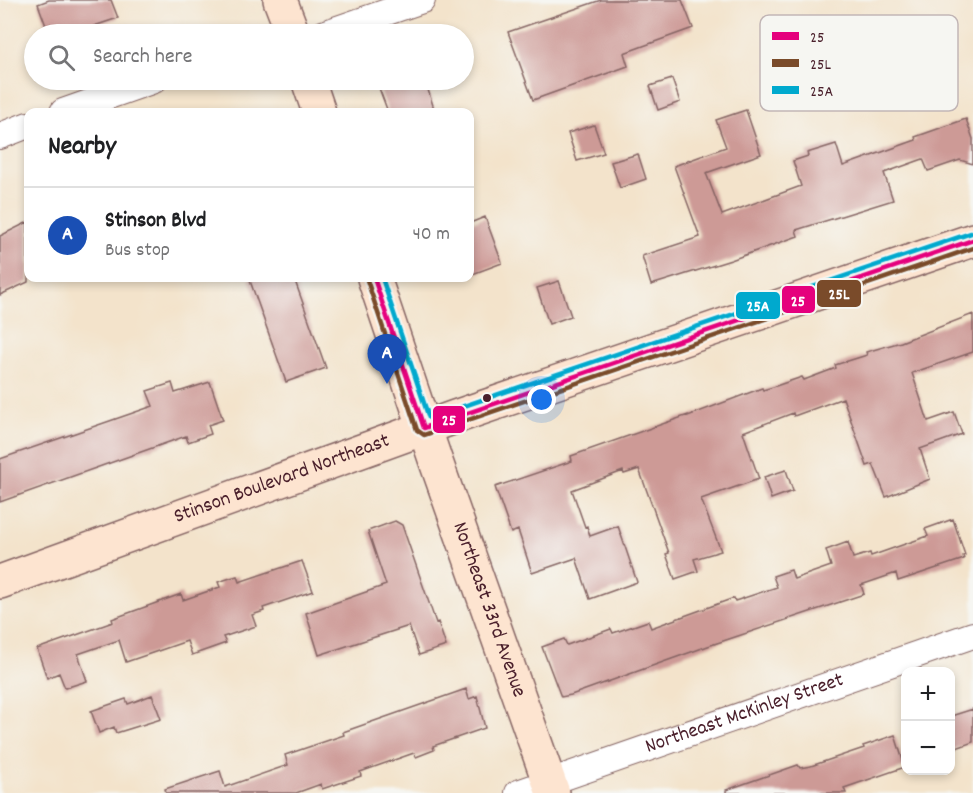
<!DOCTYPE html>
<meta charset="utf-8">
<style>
:root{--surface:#fff;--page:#f6f6f6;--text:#202124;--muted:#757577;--line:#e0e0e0;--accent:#d1495b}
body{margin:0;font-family:Dekko,sans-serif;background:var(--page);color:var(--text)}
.controls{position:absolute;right:18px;bottom:18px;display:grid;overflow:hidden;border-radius:12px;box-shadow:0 3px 9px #0003}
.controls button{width:54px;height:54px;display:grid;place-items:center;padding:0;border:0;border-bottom:2px solid var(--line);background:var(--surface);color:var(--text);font:30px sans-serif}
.you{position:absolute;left:542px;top:400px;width:21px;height:21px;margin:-15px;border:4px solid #fff;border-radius:50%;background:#1a73e8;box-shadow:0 0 0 9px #1a73e833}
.badge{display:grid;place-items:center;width:39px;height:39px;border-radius:50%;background:var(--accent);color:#fff;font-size:20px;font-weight:700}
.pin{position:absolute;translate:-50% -50px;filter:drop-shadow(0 2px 3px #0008)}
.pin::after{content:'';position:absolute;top:32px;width:21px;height:18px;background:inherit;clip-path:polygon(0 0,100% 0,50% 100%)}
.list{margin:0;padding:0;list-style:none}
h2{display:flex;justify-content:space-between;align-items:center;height:78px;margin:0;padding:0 24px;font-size:26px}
h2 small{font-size:20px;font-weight:400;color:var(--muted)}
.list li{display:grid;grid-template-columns:39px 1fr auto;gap:18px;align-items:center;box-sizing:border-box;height:96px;padding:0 24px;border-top:2px solid var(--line)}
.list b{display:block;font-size:22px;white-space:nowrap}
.list p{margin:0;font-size:20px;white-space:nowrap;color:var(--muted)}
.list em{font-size:20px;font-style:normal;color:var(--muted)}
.icon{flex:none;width:33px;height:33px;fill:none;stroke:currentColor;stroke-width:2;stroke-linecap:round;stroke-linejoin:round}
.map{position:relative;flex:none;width:973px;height:793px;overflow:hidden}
.search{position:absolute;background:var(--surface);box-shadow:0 3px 9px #0003;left:24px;top:24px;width:450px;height:66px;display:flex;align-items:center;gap:15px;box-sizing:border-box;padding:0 21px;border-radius:33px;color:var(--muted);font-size:22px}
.panel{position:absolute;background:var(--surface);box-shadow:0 3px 9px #0003;left:24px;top:108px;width:450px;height:174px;border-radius:12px}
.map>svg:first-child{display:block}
</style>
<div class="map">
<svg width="973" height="793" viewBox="0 0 973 793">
<rect width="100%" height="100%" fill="#f6f6f2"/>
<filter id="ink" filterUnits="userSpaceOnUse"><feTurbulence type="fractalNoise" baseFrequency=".0167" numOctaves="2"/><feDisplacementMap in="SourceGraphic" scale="12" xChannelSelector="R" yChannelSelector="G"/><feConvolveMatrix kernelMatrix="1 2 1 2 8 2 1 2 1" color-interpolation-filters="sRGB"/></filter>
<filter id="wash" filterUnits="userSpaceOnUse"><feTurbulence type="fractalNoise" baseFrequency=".008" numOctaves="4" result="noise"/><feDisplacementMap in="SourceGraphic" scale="24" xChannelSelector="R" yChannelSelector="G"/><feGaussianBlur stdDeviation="1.35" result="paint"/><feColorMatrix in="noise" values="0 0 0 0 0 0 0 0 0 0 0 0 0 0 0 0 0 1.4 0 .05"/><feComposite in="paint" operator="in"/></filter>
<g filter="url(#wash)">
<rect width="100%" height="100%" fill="#f3e3cb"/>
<g id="blocks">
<path fill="#cd9a96" d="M49,0H111L118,18L94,26L97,34H49L38,4Z
M601,0H682L693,28L624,53L628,66L533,100L508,32Z
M672,79L680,102L658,110L650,86Z
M376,80H425L435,112H388Z
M746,110L761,154L706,173L722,215L801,186L793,161L808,156L807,153L836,144L843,166L916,140L915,137L966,119L973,139V164L960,160L928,171L923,159L884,173L893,200L796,230L798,236L731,260L651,285L642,256L700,237L674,166L726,147L716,120Z
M594,125L604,153L577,161L568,133Z
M638,154L646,179L620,188L611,162Z
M485,217L502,263L470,275V223Z
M28,222V282L0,295V236Z
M249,278H294L326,368L286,382Z
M559,281L571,316L549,324L537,288Z
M973,314V352L912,373L928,421L954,412L962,434L920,449L930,479L886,497L873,464L867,466L843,398L794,416L793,413L743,432L759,479L701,499L721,551L694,559L698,571L675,579L666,554L669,553L639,469L624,474L623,471L572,490L585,527L587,526L590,536L618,526L637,582L590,599L576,558L532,573L518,530L511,533L495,487L572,461L571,456L688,415V416L762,388L763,390L773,387L802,377L804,380L836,368L835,365L867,355L866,352L901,342Z
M210,382L223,420L208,425L211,434L188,442L186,436L0,502V459L153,406L147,391L172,383L175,393Z
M786,470L793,491L771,499L764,477Z
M953,519L965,555L963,556L964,559L898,581L896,573L861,585L864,594L708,646L571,695L561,697L542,647L564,639L567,645L611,629L613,633L648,621L651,628L734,598L735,601L777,587L773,576L791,570L794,579L831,566L826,550L848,542L853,558L870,553L871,556L928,536L925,529Z
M395,521L402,525L436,623L438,622L446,646L419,655L409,626L319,655L306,613L386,585L368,531Z
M302,561L313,591L263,608L264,611L252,615L256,626L223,637L226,643L192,655L187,641L126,662L119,640L78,654L87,681L65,688L59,673L47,678L37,649L113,622L112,619L181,594L183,600L220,587L218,582L237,576L239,582Z
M466,689L469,699L477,696L485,728L433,746L434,750L416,757L414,753L360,772L361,776L322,789L321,784L296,793H166L165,789L220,771L225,787L288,765L285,755L344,735L343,732Z
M152,695L161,719L116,733L114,727L99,733L91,711L126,699L128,704Z
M973,709V742L951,750V716Z
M895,735L905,767L844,788L846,793H726V790L798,765L800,768L811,766L864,748L863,746Z"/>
</g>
</g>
<g filter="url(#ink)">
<use href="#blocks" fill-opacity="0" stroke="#856463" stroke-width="1.5"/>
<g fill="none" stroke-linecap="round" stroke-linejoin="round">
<g stroke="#856463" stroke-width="28">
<g id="street">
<path d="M323,34L422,0"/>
<path d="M63,112L154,80"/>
<path d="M0,136L28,125"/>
<path id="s1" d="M518,793L973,635"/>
</g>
</g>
<g stroke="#856463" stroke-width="36">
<g id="secondary">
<path d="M280,0L293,34"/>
<path d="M308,80L319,112"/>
<path id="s2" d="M374,278L435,459L553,793"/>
<path id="s3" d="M0,582L455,417L973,240"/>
</g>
</g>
<use href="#street" stroke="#fff" stroke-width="26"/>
<use href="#secondary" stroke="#fde4d0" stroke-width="33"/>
<g stroke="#f6f6f2" stroke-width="9">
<path id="bus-1" d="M374,278L424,428L973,240"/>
</g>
<g stroke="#f6f6f2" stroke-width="9">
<path id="bus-2" d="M367,280L417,430L424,435L973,248"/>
</g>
<g stroke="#f6f6f2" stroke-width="9">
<path id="bus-3" d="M382,278L429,418L971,233"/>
</g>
<use href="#bus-1" stroke="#e5007d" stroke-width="4.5"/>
<use href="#bus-2" stroke="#7a4b2a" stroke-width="4.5"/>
<use href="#bus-3" stroke="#00a9ce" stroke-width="4.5"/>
</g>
</g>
<circle fill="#4a1f2b" stroke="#f6f6f2" stroke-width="2" cx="487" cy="398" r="5"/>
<g text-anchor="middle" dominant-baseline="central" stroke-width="5" stroke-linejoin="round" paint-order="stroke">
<g font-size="21" fill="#4a1f2b" stroke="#f6f6f2">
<text stroke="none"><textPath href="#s3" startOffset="300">Stinson Boulevard Northeast</textPath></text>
<text stroke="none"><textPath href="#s2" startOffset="351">Northeast 33rd Avenue</textPath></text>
<text stroke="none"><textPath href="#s1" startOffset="240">Northeast McKinley Street</textPath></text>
</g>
</g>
<rect x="760" y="15" width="198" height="96" rx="9" fill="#f6f6f2" stroke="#c2b6b6" stroke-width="1.5"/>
<rect x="772" y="32" width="27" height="8" fill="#e5007d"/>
<rect x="772" y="59" width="27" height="8" fill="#7a4b2a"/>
<rect x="772" y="86" width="27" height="8" fill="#00a9ce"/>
<g font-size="16" fill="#4a1f2b">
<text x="810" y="42">25</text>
<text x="810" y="69">25L</text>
<text x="810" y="96">25A</text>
</g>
<g stroke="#f6f6f2" stroke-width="2">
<rect x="816" y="279" width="46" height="29" rx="6" fill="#7a4b2a"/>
<rect x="781" y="285" width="35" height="29" rx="6" fill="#e5007d"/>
<rect x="735" y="291" width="46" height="29" rx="6" fill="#00a9ce"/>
<rect x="432" y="405" width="34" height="29" rx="6" fill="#e5007d"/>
</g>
<g font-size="16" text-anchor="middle" font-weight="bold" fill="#fff">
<text x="839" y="299">25L</text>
<text x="798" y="306">25</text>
<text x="758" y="311">25A</text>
<text x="449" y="425">25</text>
</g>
</svg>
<div class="controls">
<button>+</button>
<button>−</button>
</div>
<div class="you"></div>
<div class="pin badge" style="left:387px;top:384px;background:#1a4fb4">A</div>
<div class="search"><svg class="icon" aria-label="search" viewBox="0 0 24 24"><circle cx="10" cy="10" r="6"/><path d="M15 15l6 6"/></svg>Search here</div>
<section class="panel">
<h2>Nearby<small></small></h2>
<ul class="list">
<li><span class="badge" style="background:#1a4fb4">A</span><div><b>Stinson Blvd</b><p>Bus stop</p></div><em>40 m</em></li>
</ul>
</section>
</div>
